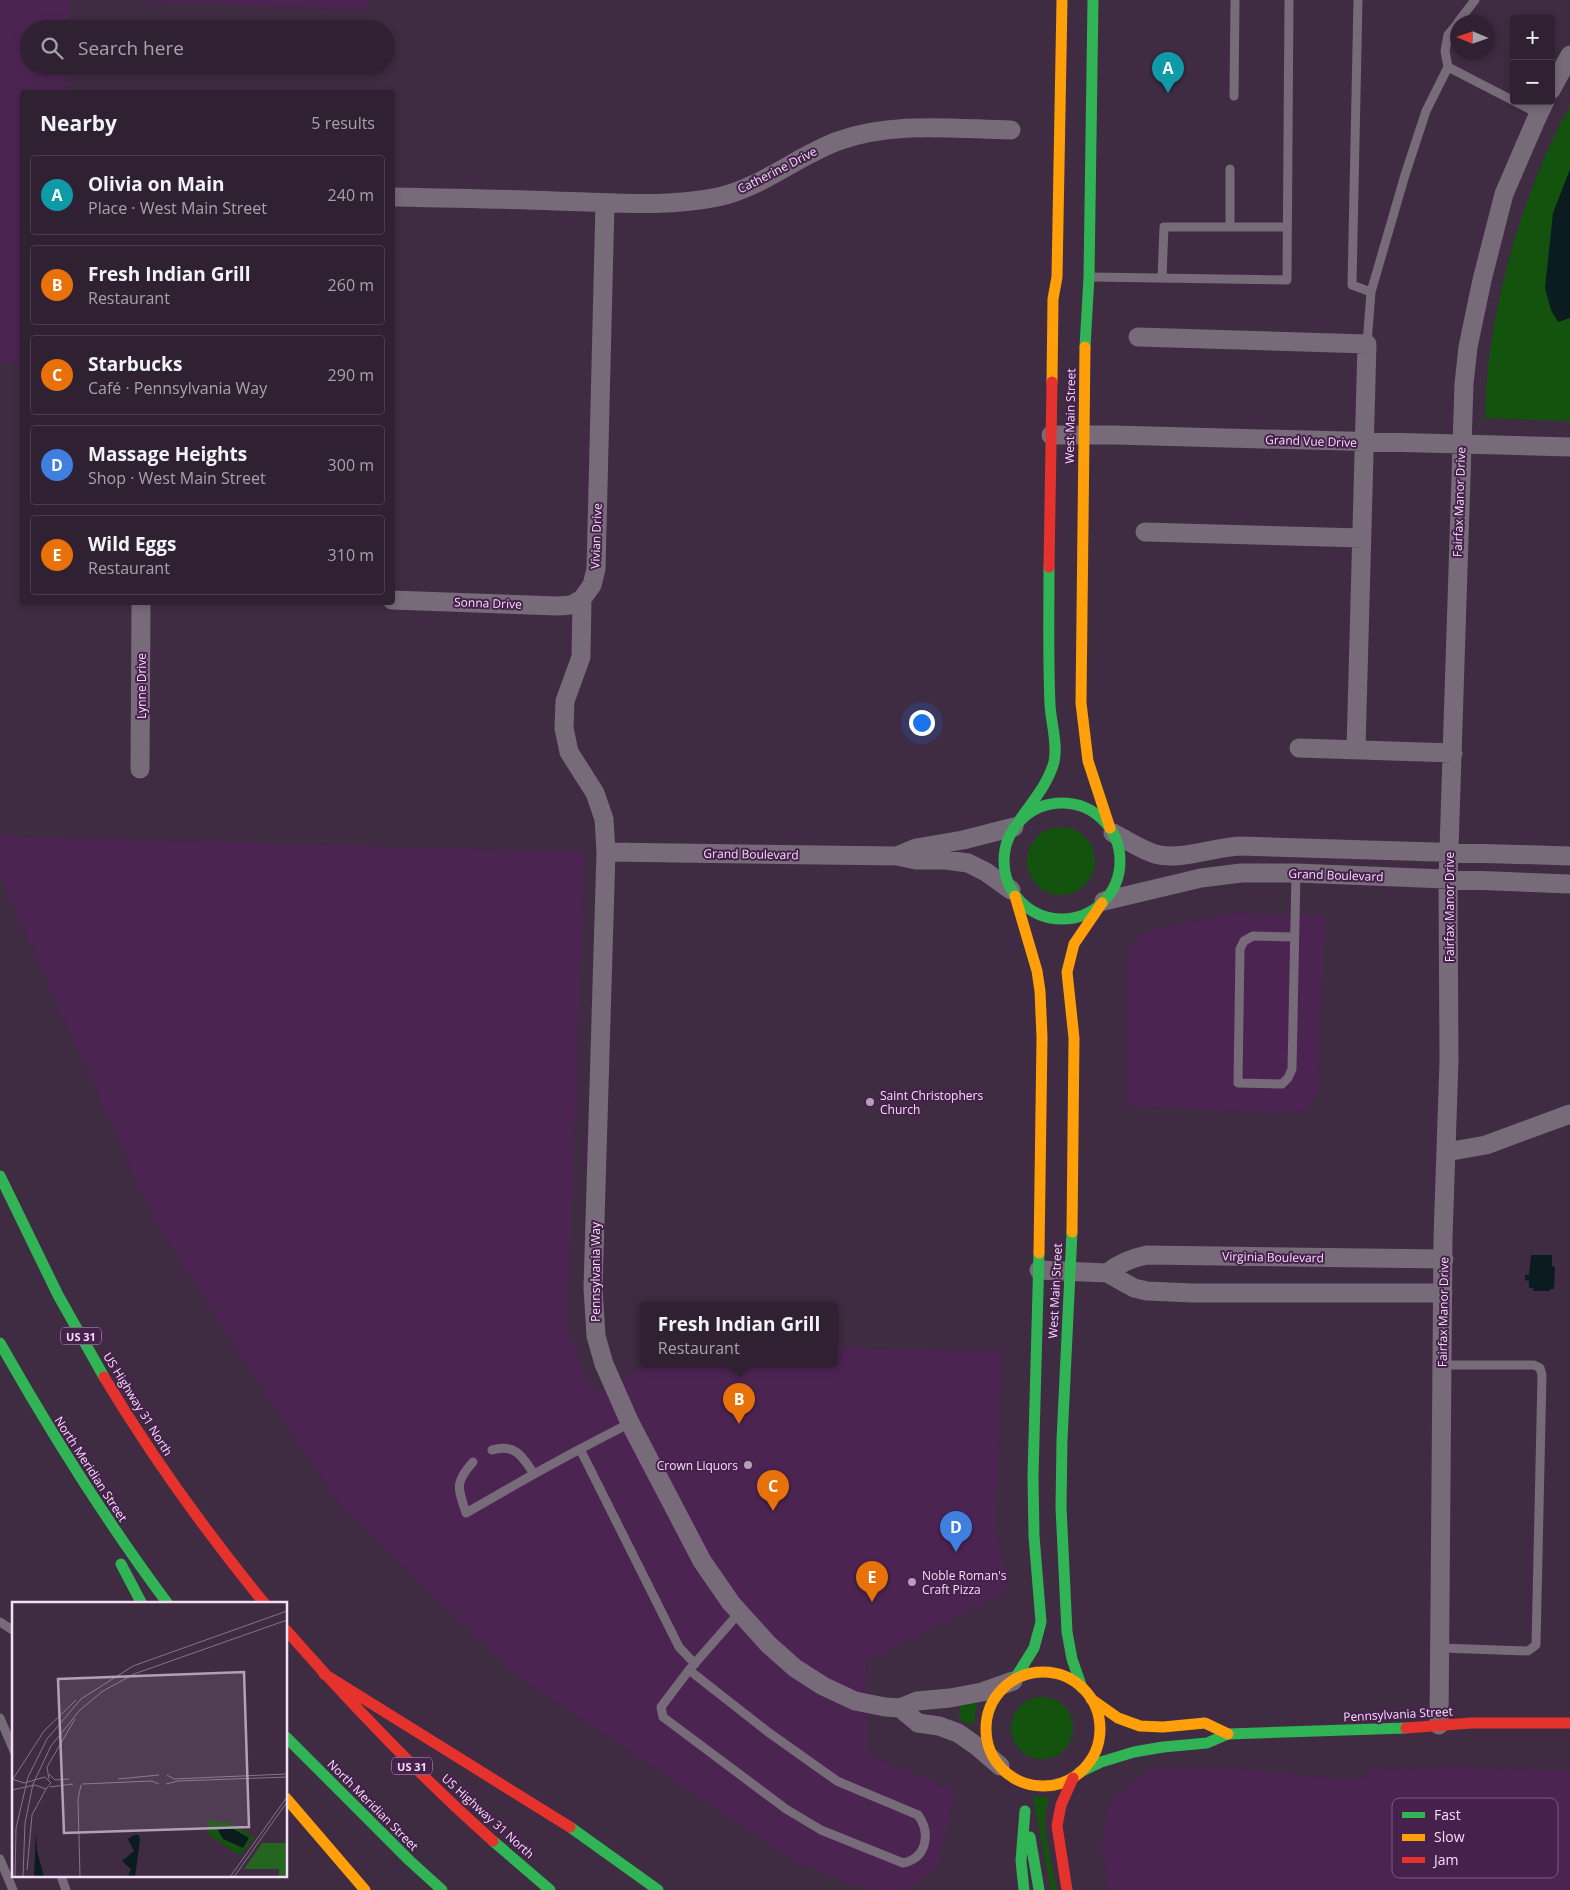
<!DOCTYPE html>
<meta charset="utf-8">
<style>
:root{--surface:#2f2032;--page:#3b2d3e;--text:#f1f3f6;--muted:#a7a3ac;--line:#4a3e4d;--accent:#b59fb8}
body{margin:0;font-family:"Open Sans",sans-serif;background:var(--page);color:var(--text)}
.controls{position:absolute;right:15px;top:15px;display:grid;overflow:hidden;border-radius:5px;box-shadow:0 2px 8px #0003}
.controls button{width:45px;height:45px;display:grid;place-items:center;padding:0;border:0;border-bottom:1px solid var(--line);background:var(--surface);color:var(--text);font:25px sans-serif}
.compass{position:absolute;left:1450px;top:15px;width:45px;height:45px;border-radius:50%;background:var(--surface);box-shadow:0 2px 8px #0003;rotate:272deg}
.you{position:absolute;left:921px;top:722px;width:18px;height:18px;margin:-12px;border:4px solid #fff;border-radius:50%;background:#1a73e8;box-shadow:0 0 0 8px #1a73e833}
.badge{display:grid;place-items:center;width:32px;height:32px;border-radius:50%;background:var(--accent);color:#fff;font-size:16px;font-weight:700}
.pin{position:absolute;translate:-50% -41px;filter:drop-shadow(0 1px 2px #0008)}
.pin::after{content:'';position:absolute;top:26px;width:18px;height:15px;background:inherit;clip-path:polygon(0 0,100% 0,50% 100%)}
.popup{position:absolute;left:640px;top:1302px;width:198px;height:65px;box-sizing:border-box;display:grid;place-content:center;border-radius:5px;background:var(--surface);filter:drop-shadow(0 1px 4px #0005);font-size:16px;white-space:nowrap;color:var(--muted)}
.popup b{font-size:19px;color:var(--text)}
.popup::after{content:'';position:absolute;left:50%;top:100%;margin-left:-10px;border:10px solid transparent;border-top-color:var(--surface)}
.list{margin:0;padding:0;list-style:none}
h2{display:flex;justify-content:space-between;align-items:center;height:65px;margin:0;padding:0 20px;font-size:21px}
h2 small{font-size:16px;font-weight:400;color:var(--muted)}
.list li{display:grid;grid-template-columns:32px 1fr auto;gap:15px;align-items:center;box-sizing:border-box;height:80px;margin:0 10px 10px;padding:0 10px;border:1px solid var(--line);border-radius:5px}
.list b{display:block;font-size:19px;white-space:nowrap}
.list p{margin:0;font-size:16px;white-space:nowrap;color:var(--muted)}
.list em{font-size:16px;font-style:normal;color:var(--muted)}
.icon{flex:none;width:28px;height:28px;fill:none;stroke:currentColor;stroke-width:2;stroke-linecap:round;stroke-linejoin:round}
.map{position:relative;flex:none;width:1570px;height:1890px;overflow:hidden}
.search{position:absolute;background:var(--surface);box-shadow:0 2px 8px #0003;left:20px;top:20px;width:375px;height:55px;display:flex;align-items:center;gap:12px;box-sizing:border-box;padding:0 18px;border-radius:28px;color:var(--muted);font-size:19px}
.panel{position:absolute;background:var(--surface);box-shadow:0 2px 8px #0003;left:20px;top:90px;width:375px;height:515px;border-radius:5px}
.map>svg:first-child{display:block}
</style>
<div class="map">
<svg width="1570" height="1890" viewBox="0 0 1570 1890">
<rect width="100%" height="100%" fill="#3f2b42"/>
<path fill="#4c2452" d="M0,0H69V29H29V66H68L67,92H22V360L0,365Z
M111,0H369L368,10Z
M0,836L584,852L567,1332L591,1392L658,1363H834V1348L1002,1351L995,1522L1007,1592L866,1661L867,1754L955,1791L938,1866L908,1890H870L799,1864L521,1680L341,1506L159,1229L0,876Z
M1234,913L1325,916L1317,1092L1307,1110L1282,1113L1126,1106L1128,950L1141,933Z
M1456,1767L1570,1771V1890H1111L1101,1848L1112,1799L1152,1769H1242L1359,1781L1371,1770Z"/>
<path fill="#13530e" d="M1570,106V421L1485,418C1486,317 1521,194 1570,106Z
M1027 861a34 34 0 1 1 68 0a34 34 0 1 1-68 0Z
M1011 1728a31 31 0 1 1 62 0a31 31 0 1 1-62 0Z
M974,1703L977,1705L974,1723L971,1725L959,1719L960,1705Z
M1035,1796L1049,1797L1045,1814V1830L1057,1890H1051L1033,1800Z"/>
<path fill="#0a1c1f" d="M1570,169V318L1558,322L1551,310L1545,288L1553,213Z
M1531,1255H1552V1266L1555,1267L1554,1289H1550V1291H1533V1288H1529V1281L1525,1280V1275H1529Z"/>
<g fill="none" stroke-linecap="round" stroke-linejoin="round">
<path stroke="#776a79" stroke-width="9" d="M1358,0L1352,285L1371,292L1405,175L1426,111L1448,67L1445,51L1448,35L1458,23
M1458,22L1475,0
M1448,67L1539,114
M1234,96L1235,0
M1230,227V169
M1091,277L1287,280L1289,0
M1162,278L1164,227H1287
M1367,344L1371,292
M1294,937L1253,936L1244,941L1240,949L1238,1083L1282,1084L1288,1078L1292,1069L1296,873
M630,1423L580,1449L679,1647L695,1664
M492,1450C515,1443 523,1457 534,1474L580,1449
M473,1462C454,1483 458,1488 466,1513L534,1474
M0,1622L14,1631
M1441,1648L1528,1651L1536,1645L1542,1375L1540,1368L1534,1365H1443
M689,1670L768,1732L837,1781L918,1815C931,1833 927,1858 903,1863L821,1830L786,1809L663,1717L661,1707L689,1670L739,1613
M0,1718L14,1751
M0,1859L13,1890
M61,1876L66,1890"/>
<path stroke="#776a79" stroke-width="19" d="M1551,90L1570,55
M392,197C447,198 501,199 555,201C610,202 664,208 718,197C761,188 797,156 838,141C892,121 954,129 1011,130
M605,203L596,569L592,585L582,599L581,657L565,701L564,728L569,752L595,793L604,819L606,852L593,1288L596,1336L604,1364L630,1423L702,1561L731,1603L768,1644L795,1668L823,1686L855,1701L885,1707L900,1708L917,1701L950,1698L982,1692L1013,1681
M1138,337L1367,344L1356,749
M1051,435H1114L1570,447
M1145,532L1362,538
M392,600L558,606L571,605L582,599
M1299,748L1453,753
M140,769L141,602
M1113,833C1127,840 1140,849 1155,854C1180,861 1214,847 1240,846L1570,856
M606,852L897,856L916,860H946L968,863L986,872L1011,890
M897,856L916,848L963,840L1014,827
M1104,901L1201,878L1241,873H1296L1570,884
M1446,1152L1486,1145L1570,1114
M1039,1270L1107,1273L1134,1288L1147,1291L1192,1293H1443
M1107,1273C1119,1263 1132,1258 1147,1255L1444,1259
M900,1708L918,1723L939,1726L958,1733L978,1747L1000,1766
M1439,1725L1443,1238L1449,1061L1448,880L1464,384L1468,347L1482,280L1504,194L1535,122L1545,101"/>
<path stroke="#30b455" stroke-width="11" d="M1085,347L1089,277L1093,0
M1004 861a58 58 0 1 1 116 0a58 58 0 1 1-116 0Z
M1019,821C1032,802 1048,784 1054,762C1058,744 1051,723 1050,705C1048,659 1049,613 1049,567
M0,1176L58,1295L104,1377
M1072,1232L1062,1440L1061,1507L1067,1632L1072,1659L1082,1688
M0,1343C51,1433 106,1521 168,1604
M121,1564L142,1604
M1014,1680L1034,1648L1041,1622L1034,1536L1033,1476L1039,1253
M286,1737L410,1861L442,1890
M1080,1772L1101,1762L1134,1752L1163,1747L1207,1743L1228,1734L1406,1728
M570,1827L658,1890
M1030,1837L1039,1890
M493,1841L550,1890
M1024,1890L1021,1861L1025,1811"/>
<path stroke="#ff9f0a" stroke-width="11" d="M1085,347L1081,703L1088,761L1110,828
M1052,382L1053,299L1057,277L1062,0
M1015,896L1037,971L1040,991L1042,1037L1039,1253
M1072,1232L1074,1038L1067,972L1074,944L1102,903
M986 1729a57 57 0 1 1 114 0a57 57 0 1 1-114 0Z
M1091,1699L1118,1718L1140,1726L1163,1727L1205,1723L1228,1734
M286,1798L365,1890"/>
<path stroke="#e5322d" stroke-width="11" d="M1049,567L1052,382
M104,1377C152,1457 206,1532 265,1604
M286,1630C351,1704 419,1775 493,1841
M324,1674L570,1827
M1406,1728L1471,1723H1570
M1067,1890L1057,1826L1061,1805L1073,1778"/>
</g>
<g fill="#b59fb8" stroke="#46214c" stroke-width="2">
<circle cx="870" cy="1102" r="5"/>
<circle cx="748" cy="1465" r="5"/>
<circle cx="912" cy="1582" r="5"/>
</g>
<g text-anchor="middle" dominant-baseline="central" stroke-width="4" stroke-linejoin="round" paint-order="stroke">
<g fill="#46214c" stroke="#c0a5c4" stroke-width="1">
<rect x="61" y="1327.5" width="40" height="17" rx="4"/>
<rect x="392" y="1757.5" width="40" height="17" rx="4"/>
</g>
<g font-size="11" font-weight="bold" fill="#f5def8">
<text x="81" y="1336">US 31</text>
<text x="412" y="1766">US 31</text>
</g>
<g font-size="12" fill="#f5def8" stroke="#46214c">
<text transform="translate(777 170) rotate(-27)">Catherine Drive</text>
<text transform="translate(1070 416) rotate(-89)">West Main Street</text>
<text transform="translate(1311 441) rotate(2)">Grand Vue Drive</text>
<text transform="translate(1459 502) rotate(-88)">Fairfax Manor Drive</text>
<text transform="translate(596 536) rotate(-88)">Vivian Drive</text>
<text transform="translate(488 603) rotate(2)">Sonna Drive</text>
<text transform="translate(141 686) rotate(-90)">Lynne Drive</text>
<text transform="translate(751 854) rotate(1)">Grand Boulevard</text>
<text transform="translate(1336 875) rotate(2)">Grand Boulevard</text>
<text transform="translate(1449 907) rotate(-90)">Fairfax Manor Drive</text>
<text transform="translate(1273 1257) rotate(1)">Virginia Boulevard</text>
<text transform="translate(595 1272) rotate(-90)">Pennsylvania Way</text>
<text transform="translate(1055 1291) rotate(-87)">West Main Street</text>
<text transform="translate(1443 1312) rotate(-89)">Fairfax Manor Drive</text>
<text transform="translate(138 1404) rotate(58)">US Highway 31 North</text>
<text transform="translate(91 1469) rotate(57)">North Meridian Street</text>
<text transform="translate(1398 1714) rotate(-3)">Pennsylvania Street</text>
<text transform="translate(373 1805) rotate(45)">North Meridian Street</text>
<text transform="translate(488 1816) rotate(42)">US Highway 31 North</text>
</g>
<g font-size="12" fill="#f5def8" stroke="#46214c" text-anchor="start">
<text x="880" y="1095">Saint Christophers<tspan x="880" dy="14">Church</tspan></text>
<text x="738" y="1465" text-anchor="end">Crown Liquors</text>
<text x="922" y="1575">Noble Roman's<tspan x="922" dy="14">Craft Pizza</tspan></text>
</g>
</g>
<g transform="translate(12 1602)">
<rect width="275" height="275" fill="#3f2b42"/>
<path d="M196,218L218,221L242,235L231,251L226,252L196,232Z" fill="#13530e"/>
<path d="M250,241H275V275H267V267H232Z" fill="#24661f"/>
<path d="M216,224L237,236L231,246L211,237L207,230L206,225ZM24,231L25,249L32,275H22ZM122,233H127L128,238L123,275H116L119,267L110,259L122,249L116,237Z" fill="#0a1c1f"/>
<path fill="none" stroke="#88738b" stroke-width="1" d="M37,172L43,178L57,177M155,173L162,177L275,172M0,177L12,181L33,175L39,181L34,187L23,183L0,188M1,177L32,129L64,98M37,177L35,165L63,117M106,177L147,173M70,182L140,179L147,182M154,182L166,179L275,175M38,185L61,182M15,268L20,213L34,187M3,275L4,226L16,175L35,137L69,97L121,64L275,9M11,275L13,221L21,182L39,144L68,108L91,89L122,72L275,18M68,275L66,197L69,183M218,275L275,195M222,275L275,200"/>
<path fill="#b59fb8" fill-opacity="0.15" stroke="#b59fb8" stroke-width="2.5" d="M232,70L237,225L52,231L46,77Z"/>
<rect width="275" height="275" fill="none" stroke="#f5def8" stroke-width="2.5"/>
</g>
<rect x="1392" y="1798" width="166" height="80" rx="8" fill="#46214c" stroke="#7b5a80" stroke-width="1"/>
<rect x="1402" y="1812" width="23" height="6" fill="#30b455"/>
<rect x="1402" y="1834" width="23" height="7" fill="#ff9f0a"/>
<rect x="1402" y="1857" width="23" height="6" fill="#e5322d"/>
<g font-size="14" fill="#f5def8">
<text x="1434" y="1820">Fast</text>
<text x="1434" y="1842">Slow</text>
<text x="1434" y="1865">Jam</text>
</g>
</svg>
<div class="controls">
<button>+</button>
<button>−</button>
</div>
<svg class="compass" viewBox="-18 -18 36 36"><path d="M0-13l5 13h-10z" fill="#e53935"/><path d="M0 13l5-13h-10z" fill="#a7a3ac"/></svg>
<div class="you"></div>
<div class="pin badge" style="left:1168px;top:93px;background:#0f9aa8">A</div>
<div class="pin badge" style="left:739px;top:1424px;background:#e8710a">B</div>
<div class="popup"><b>Fresh Indian Grill</b>Restaurant</div>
<div class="pin badge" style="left:773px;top:1511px;background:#e8710a">C</div>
<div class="pin badge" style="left:956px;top:1552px;background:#3f7fe0">D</div>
<div class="pin badge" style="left:872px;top:1602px;background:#e8710a">E</div>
<div class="search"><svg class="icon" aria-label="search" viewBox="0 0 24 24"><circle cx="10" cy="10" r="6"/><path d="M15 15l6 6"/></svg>Search here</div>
<section class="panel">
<h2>Nearby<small>5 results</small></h2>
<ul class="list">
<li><span class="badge" style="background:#0f9aa8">A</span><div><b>Olivia on Main</b><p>Place · West Main Street</p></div><em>240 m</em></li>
<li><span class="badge" style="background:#e8710a">B</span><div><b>Fresh Indian Grill</b><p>Restaurant</p></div><em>260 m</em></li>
<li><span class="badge" style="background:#e8710a">C</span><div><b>Starbucks</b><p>Café · Pennsylvania Way</p></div><em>290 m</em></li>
<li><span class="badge" style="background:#3f7fe0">D</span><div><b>Massage Heights</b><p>Shop · West Main Street</p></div><em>300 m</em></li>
<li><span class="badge" style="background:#e8710a">E</span><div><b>Wild Eggs</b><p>Restaurant</p></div><em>310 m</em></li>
</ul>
</section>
</div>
